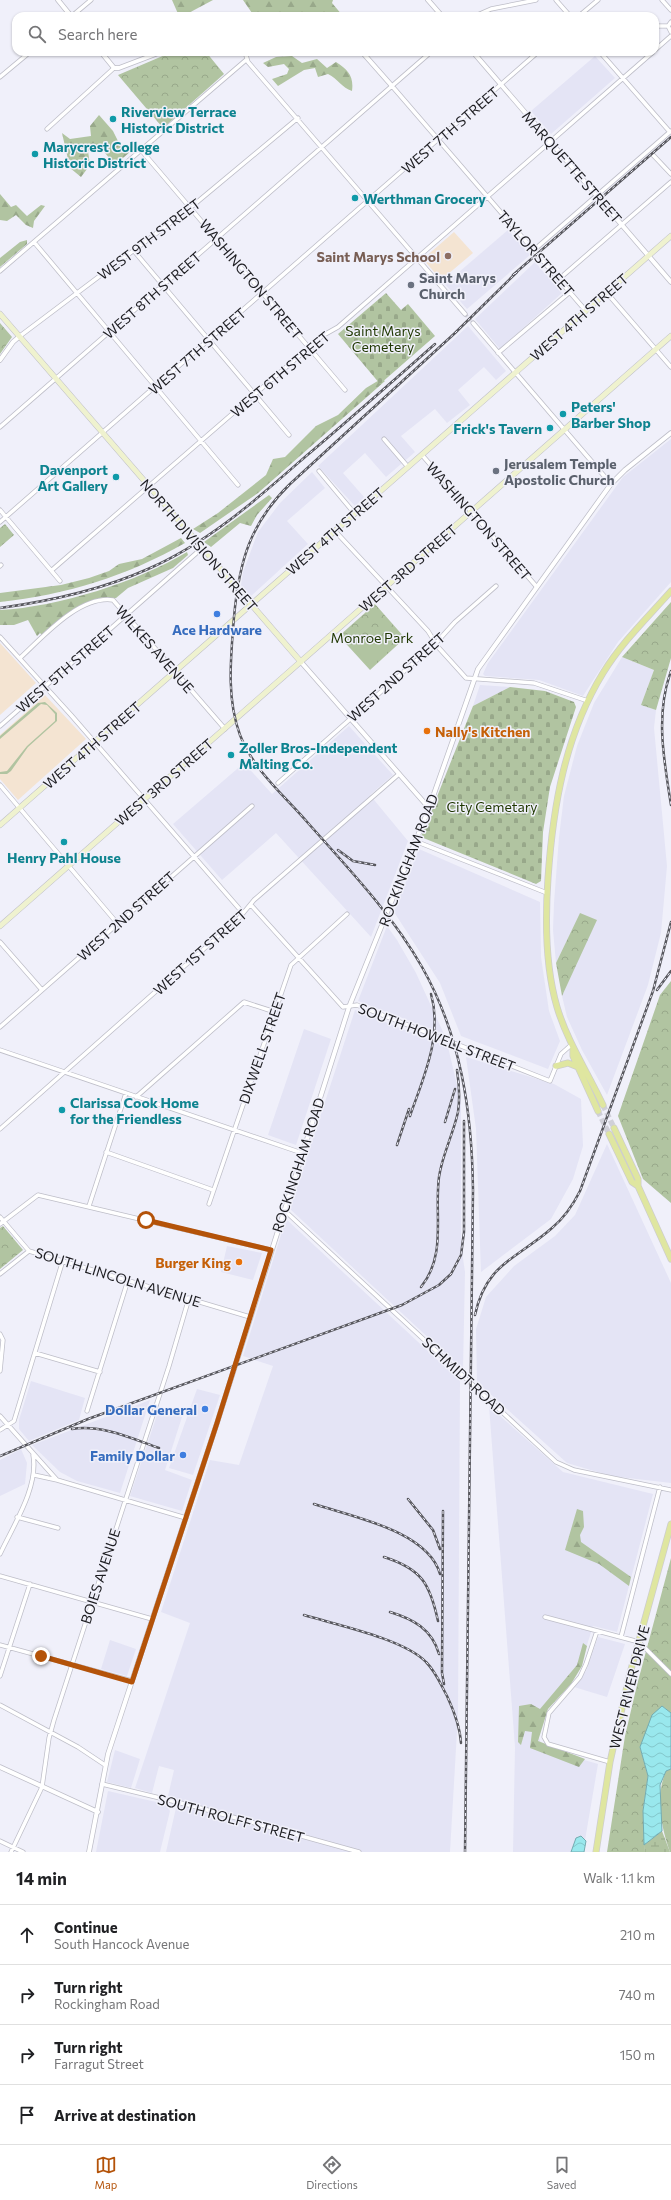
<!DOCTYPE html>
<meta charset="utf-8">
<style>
:root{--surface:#fff;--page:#f6f6f6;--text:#202124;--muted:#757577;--line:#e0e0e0;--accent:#b45309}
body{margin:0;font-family:Commissioner,sans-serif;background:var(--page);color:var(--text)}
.stop{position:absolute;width:12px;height:12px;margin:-9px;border:3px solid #b45309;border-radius:50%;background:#fff}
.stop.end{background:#b45309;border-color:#fff;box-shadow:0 1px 4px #0008}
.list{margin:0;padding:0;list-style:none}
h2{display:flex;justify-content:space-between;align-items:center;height:52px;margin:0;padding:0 16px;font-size:17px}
h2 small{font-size:13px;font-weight:400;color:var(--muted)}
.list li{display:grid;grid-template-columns:26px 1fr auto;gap:12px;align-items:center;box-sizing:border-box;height:60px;padding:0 16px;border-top:1px solid var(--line)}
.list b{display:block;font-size:15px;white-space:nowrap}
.list p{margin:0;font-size:13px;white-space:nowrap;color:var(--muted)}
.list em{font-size:13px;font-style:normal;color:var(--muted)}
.icon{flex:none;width:22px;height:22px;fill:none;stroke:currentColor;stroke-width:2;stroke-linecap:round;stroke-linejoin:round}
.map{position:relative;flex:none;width:671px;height:1852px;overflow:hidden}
.search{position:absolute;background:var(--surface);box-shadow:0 1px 3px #0004;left:12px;right:12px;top:12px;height:44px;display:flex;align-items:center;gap:10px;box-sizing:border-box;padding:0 14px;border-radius:12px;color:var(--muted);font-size:15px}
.sheet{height:292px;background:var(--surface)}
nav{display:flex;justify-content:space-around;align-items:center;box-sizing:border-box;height:56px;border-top:1px solid var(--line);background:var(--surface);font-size:11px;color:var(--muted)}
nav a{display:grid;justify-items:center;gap:2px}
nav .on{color:var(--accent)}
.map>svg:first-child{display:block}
</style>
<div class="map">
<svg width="671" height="1852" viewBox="0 0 671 1852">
<defs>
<pattern id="forest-firs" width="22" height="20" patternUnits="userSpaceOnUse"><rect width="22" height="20" fill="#b1c4a1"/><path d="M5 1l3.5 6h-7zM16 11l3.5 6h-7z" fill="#98a88a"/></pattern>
<pattern id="wetland-marsh" width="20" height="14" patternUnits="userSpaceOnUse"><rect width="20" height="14" fill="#b1c4a1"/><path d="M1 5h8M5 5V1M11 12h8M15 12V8" fill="none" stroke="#98a88a"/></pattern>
<pattern id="cemetery-stones" width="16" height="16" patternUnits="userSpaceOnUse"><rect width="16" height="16" fill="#b1c4a1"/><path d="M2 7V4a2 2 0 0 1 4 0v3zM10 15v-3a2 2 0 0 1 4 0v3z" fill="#98a88a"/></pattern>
<pattern id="park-crowns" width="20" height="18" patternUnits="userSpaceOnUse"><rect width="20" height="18" fill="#b1c4a1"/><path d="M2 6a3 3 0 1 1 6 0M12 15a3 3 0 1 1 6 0" fill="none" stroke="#98a88a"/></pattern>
<pattern id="water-waves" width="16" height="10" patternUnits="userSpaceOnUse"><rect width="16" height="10" fill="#99e8ed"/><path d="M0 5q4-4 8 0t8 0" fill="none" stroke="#83c7cb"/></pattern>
</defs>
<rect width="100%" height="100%" fill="#f0f0fa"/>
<path fill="#e4e4f5" d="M595,56L615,78L551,134L531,111Z
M508,230L530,255L467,309L445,284Z
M535,262L562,293L500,349L475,319Z
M468,326L506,371L496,380L484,367L458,390L470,405L447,423L435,409L401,436L415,452L386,477L365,453L343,473L364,497L355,506L318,466Z
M671,439V582L618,642L583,696L539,680L485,676L483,674L488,663L623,477Z
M312,472L325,488L287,521L308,544L251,596L241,585L243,572L258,532L280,503Z
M622,657L654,670L641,705L656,710L654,728L667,866L661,933L648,985L607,1095L582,1050L567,1017L562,996L596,920L580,914L556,963L553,930L554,903L559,837L564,796L577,746L594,703Z
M480,685L510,687L473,706Z
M349,726L393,775L370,795L408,841L371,937L276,833L222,880L173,824L244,763L272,794Z
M419,849L540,902L541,957L549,1011L560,1041L548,1069L461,1036L440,983L394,912Z
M387,926L397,940L416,973L444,1034L358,1001Z
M355,1010L448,1047L461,1102V1245L465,1272L463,1370L290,1209Z
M304,1029L331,1039L296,1145L268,1135Z
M466,1057L554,1084L581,1099L583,1146L573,1179L551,1219L481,1272L476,1129Z
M607,1144L671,1283V1483L611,1476L567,1463L477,1382L476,1329L486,1297L514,1266L555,1236L575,1215Z
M286,1219L460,1381L458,1714L450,1852H166L178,1799L168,1796L174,1770L159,1766L152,1793L135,1788L190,1623L161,1612L190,1522L210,1460L239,1465L273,1366L243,1356Z
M227,1246L262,1253L253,1280L221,1272Z
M31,1381L85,1398L79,1420L29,1441L19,1429V1420Z
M197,1389L220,1395L193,1475L169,1468Z
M150,1400L120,1493L77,1481L60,1472L32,1445Z
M489,1406L563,1472L653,1494L617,1632L593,1626L581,1664L548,1706L538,1733L542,1748L598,1764L583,1852H513L515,1747Z
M159,1409L182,1417L165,1470L192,1480L182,1511L130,1496Z
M21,1449L27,1463L25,1484L0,1496V1460Z
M598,1637L625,1644L607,1697L574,1687L586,1671Z
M110,1640L136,1649L127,1676L101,1669Z
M115,1750L140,1759L131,1788L107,1782Z
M108,1791L165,1804L170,1811L160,1852H96Z"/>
<path fill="#f4e4d2" d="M454,232L473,253L441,280L423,259Z
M0,643L36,683L0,715Z
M45,695L86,739L18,800L0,779V735Z"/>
<path fill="url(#forest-firs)" d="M172,0H213L183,16H179Z
M243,0H333L332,3L343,16H252V13Z
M292,56L302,63L317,59L327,68L336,62C348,70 354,76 352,91C342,88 338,79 328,74L318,77L315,68L304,70L278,86L272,79L287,74L289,69L284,64L268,67L263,63L276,57Z
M99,115L113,131L120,145L131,151L115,165L101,148L88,151L90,165L81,177L70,168L62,133L70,139L91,136L90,126Z
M0,194L11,207L16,205L27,216L41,205L45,206L34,221L33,228L26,225L16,215L7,221L0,220Z
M27,240V244L0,267V258L20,242Z
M381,379L385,381L258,493L200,533L193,529L218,513L266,475L273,459L285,457L316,426L338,415L366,388Z
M269,495L272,498L257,515L251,526L240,523L211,547L204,542Z
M181,538L185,543C127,576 66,595 0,602V593L61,585L89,578L109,571L119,564L142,559Z
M187,552L188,555L173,568L128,588L116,598L95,600L80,606L42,635L40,633L37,636L28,620L14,625H0V610C58,607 137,582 187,552Z
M577,1509L583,1511L584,1527L580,1535L581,1542L631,1577L629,1586L599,1564L565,1550Z
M583,1643L587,1646L582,1666L571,1684L548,1709L538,1741L585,1759L579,1767L530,1748L532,1732L525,1731L521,1745L518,1742L519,1706L531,1704L540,1709L577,1665Z"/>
<path fill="url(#wetland-marsh)" d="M662,1831L670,1852H645L644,1845Z"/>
<path fill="url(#cemetery-stones)" d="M386,293L401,310L408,304L435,336L380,384L338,334Z
M510,687L545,691L574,702L576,707L550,787L543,832L541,881L536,884L421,837L473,706Z"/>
<path fill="url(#park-crowns)" d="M172,52H206L224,74L163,128L118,75Z
M0,323L12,337L0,354Z
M5,524L14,535L0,547V528Z
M671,602V658L656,710L641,705L654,670L622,657Z
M375,604L405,638L370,670L339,636Z
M580,913L597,920L562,996L556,963Z
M671,981V1203L643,1179L618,1116L660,995Z
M3,1226L23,1250L0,1269V1228Z
M671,1558V1713L662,1706L640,1747L648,1776L643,1811L645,1852H607L625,1736L637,1685Z
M671,1769V1852H670C661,1827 655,1796 666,1771Z"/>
<path fill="#b1c4a1" d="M377,638L388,642L393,647L372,665H369L356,649L366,639Z
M45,702L57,713V721L28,747L11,771L7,774H0V772L7,771L27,746L55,721V714L47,705L41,704L0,739V736L38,703Z"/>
<path fill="url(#water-waves)" stroke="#74abb0" d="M662,1706L671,1713V1769L666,1771L660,1785L662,1831L644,1845L643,1811L648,1776L640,1747L652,1715Z
M581,1836L586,1841L584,1852H571L576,1838Z"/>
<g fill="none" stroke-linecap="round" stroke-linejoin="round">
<path stroke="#d0d0d9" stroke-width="3.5" stroke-dasharray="3.5 2" stroke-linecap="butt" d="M465,314L473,323"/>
<path stroke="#d0d0d9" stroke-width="5.5" stroke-dasharray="5.5 3" stroke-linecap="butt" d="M603,1105L614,1128
M598,1111L609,1134"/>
<g stroke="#bebec8" stroke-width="5">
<path id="minor" d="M556,0L570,16
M662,0L671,10
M72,16L91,0
M475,16L491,9L536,0
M579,16L598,0
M671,22L668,26L671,32
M655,26H668
M655,50L671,36
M245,52L248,62L465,314
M600,52L670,132
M0,77L30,52
M392,86L586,311
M47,129L114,68
M141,150L345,390
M653,155L671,174
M34,242L238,485
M534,250L671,131
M134,251L289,435
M0,271L246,60
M559,279L671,182
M607,293L671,367
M473,323L611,484
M20,336L190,208L298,118
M498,353L570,292
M0,427L431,52
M384,439L408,467
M422,455L536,586
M319,471L355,514
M0,510L60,581
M0,522L538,52
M335,531L428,631L438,647L466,678L534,683L588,701
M0,566L1,565
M52,570L322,336L338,327L653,52
M0,637L71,715L243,913
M20,658C42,638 79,595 113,600L225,729
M0,726L201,549
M278,783L436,643L455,622L496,586
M0,785L117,923
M415,841L547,893
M251,905L343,1007L357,1005L550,1081L561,1054L571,1045
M0,942L42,990
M0,1027L252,806
M0,1050L302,1153
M136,1097L244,1002L275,1012
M0,1129L240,917L254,900L399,774
M106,1152L213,1190
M209,1204L291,965L347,914
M89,1206L126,1093
M284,1210L556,1462L574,1470L671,1490
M0,1217L29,1251L250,1317
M0,1224L38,1195L271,1250
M0,1274L29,1251
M0,1334L3,1340L0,1371
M35,1353L100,1372
M87,1411L128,1280
M0,1416L57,1480L186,1518
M0,1430L14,1421L63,1260
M34,1475L57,1480
M17,1517L58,1528
M0,1554C13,1526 39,1487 33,1455
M0,1576L152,1619
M545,1617L639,1642L671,1674
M597,1631L586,1664L580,1677L549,1713L544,1737L548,1744L610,1762
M621,1637L660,1487
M0,1645L132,1681
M0,1676L30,1584
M0,1705L78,1747L105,1765
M102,1784L193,1806L359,1852
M0,1841L23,1852
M11,1852L42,1787L49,1738L54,1720L169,1366L189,1298"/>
</g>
<g stroke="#bebec8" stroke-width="5.5">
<path id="tertiary" d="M58,0L71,16
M428,0L442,16
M101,52L114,68H119L161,52
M362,52L392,86
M473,52L671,282
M0,360L13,342L20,336
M301,662L429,808
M0,1767L98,1812
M89,1852L108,1754L217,1423L349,1007L429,808L478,669L611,484L625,470L671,433"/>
</g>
<g stroke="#bebec8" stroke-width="6">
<path id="secondary" d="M0,314L301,662
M0,825L671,236
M0,926L671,336"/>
</g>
<g stroke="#cdcdce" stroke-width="7">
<path id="primary" d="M573,1048V1056L598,1111
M556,1066L568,1063L578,1067
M603,1105C588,1073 567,1041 557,1007C545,966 545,921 548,878C553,806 565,735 603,673C622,642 648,617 671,591
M614,1128L638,1179V1186L671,1259
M609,1134L632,1182L638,1186
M596,1852L610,1762L629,1677L671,1524"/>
</g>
<use href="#minor" stroke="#fff" stroke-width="3.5"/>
<use href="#tertiary" stroke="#fff" stroke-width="4"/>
<use href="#secondary" stroke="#eff2cf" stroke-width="5"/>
<use href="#primary" stroke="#dfe6a0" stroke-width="5.5"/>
<g stroke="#57575d" stroke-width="2.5">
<path id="rail" d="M513,275L671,137
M0,608C51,601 101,590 148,569C208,543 257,499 305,457C349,420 392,382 435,344
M671,671C655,715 664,760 671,805
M338,850L353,861L375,865
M657,990L671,971
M410,1116C423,1078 443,1036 431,994
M445,1122L455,1089
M397,1145L409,1109
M421,1287C447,1255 434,1215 439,1177C442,1155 453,1135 458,1112C460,1099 459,1083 457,1070
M475,1315C486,1263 517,1259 552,1228C564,1218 573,1205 580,1191L653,991L671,922
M72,1429C101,1424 133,1439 159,1448
M0,1456L88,1419L402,1305L439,1285L451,1274L461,1255L464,1232V1121
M408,1499L433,1530L440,1549
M314,1504C353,1517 428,1531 440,1574
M443,1511L442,1673L444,1684
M384,1557C422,1569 430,1584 438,1621
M390,1612C413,1619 432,1629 439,1654
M304,1615C337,1625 404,1639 426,1662C436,1672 441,1685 447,1696C454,1711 460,1726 461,1743
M465,1852L473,1190C472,1112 461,1036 422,967C392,914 348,868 308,823C284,795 254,771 240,735C226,697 231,656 234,617C239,562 250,523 290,484L455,333L517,272"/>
</g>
<use href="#rail" stroke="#f0f0fa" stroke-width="1" stroke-dasharray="3" stroke-linecap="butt"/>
</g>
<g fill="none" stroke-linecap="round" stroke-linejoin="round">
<path stroke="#b45309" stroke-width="5" d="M41,1656L132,1682L217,1423L271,1250L146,1220"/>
</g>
<g fill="#0f9aa8" stroke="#f0f0fa" stroke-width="1.5">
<circle cx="113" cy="119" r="4"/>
<circle cx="35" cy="154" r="4"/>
<circle cx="355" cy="198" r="4"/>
<circle cx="563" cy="414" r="4"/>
<circle cx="550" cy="428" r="4"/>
<circle cx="116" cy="477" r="4"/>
<circle cx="231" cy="755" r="4"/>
<circle cx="64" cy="842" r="4"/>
<circle cx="62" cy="1110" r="4"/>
</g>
<circle fill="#8d6e63" stroke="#f0f0fa" stroke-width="1.5" cx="448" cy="256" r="4"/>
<g fill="#6b7280" stroke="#f0f0fa" stroke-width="1.5">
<circle cx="411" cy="285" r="4"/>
<circle cx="496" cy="471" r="4"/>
</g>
<g fill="#3f7fe0" stroke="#f0f0fa" stroke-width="1.5">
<circle cx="217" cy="614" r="4"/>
<circle cx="205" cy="1409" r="4"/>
<circle cx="183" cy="1455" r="4"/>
</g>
<g fill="#e8710a" stroke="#f0f0fa" stroke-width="1.5">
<circle cx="427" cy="731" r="4"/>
<circle cx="239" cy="1262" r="4"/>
</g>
<g text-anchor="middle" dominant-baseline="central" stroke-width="3" stroke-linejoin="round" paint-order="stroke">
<g font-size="14" font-weight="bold" fill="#0d838f" stroke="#f0f0fa" text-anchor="start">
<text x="121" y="111">Riverview Terrace<tspan x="121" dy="16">Historic District</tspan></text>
<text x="43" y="146">Marycrest College<tspan x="43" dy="16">Historic District</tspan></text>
<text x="363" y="198">Werthman Grocery</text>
<text x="571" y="406">Peters'<tspan x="571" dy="16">Barber Shop</tspan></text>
<text x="542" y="428" text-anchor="end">Frick's Tavern</text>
<text x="108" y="469" text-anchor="end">Davenport<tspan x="108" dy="16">Art Gallery</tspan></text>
<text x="239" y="747">Zoller Bros-Independent<tspan x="239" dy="16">Malting Co.</tspan></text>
<text x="64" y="857" text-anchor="middle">Henry Pahl House</text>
<text x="70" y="1102">Clarissa Cook Home<tspan x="70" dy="16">for the Friendless</tspan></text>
</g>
<g font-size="14" fill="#1d1d21" stroke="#f0f0fa">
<text transform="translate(450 130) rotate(-41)">WEST 7TH STREET</text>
<text transform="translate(572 167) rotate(49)">MARQUETTE STREET</text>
<text transform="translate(149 239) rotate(-37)">WEST 9TH STREET</text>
<text transform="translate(536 253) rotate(49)">TAYLOR STREET</text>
<text transform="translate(251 279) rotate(50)">WASHINGTON STREET</text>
<text transform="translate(152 295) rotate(-41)">WEST 8TH STREET</text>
<text transform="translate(579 317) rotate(-41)">WEST 4TH STREET</text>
<text transform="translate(197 351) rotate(-41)">WEST 7TH STREET</text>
<text transform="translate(280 374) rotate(-40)">WEST 6TH STREET</text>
<text transform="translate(479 521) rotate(49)">WASHINGTON STREET</text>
<text transform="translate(335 531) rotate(-41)">WEST 4TH STREET</text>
<text transform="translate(199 545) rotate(49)">NORTH DIVISION STREET</text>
<text transform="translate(408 568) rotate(-41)">WEST 3RD STREET</text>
<text transform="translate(155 649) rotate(49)">WILKES AVENUE</text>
<text transform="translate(65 669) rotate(-41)">WEST 5TH STREET</text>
<text transform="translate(396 677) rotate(-42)">WEST 2ND STREET</text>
<text transform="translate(92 745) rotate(-41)">WEST 4TH STREET</text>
<text transform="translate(164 782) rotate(-41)">WEST 3RD STREET</text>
<text transform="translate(408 860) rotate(-69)">ROCKINGHAM ROAD</text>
<text transform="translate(126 916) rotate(-42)">WEST 2ND STREET</text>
<text transform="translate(200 952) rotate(-42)">WEST 1ST STREET</text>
<text transform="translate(437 1037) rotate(21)">SOUTH HOWELL STREET</text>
<text transform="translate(262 1048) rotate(-71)">DIXWELL STREET</text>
<text transform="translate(298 1165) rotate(-72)">ROCKINGHAM ROAD</text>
<text transform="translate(118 1277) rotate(17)">SOUTH LINCOLN AVENUE</text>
<text transform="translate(464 1376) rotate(43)">SCHMIDT ROAD</text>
<text transform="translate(100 1576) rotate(-72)">BOIES AVENUE</text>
<text transform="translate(629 1687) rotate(-76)">WEST RIVER DRIVE</text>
<text transform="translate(231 1818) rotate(15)">SOUTH ROLFF STREET</text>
</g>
<g font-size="14" font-weight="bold" fill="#785e54" stroke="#f0f0fa" text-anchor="end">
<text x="440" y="256">Saint Marys School</text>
</g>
<g font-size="14" font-weight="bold" fill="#5b616d" stroke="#f0f0fa" text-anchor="start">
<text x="419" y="277">Saint Marys<tspan x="419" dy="16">Church</tspan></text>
<text x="504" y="463">Jerusalem Temple<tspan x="504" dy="16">Apostolic Church</tspan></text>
</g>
<g font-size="14" fill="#1f3700" stroke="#f0f0fa">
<text x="383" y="330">Saint Marys<tspan x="383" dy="16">Cemetery</tspan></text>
<text x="372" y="637">Monroe Park</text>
<text x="492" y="806">City Cemetary</text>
</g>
<g font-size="14" font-weight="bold" fill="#366cbe" stroke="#f0f0fa" text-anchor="end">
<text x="217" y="629" text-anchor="middle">Ace Hardware</text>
<text x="197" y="1409">Dollar General</text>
<text x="175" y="1455">Family Dollar</text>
</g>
<g font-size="14" font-weight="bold" fill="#c56008" stroke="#f0f0fa" text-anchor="start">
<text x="435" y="731">Nally's Kitchen</text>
<text x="231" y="1262" text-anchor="end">Burger King</text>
</g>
</g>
</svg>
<div class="stop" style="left:146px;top:1220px"></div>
<div class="stop end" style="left:41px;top:1656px"></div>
<div class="search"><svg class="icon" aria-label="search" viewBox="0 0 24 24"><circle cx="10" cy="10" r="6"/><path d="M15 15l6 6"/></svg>Search here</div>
</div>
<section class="sheet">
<h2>14 min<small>Walk · 1.1 km</small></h2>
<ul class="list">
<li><svg class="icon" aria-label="ahead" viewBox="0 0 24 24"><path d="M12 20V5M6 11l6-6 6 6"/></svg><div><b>Continue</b><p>South Hancock Avenue</p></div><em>210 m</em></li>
<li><svg class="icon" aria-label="right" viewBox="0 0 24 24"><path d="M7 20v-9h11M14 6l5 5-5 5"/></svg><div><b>Turn right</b><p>Rockingham Road</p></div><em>740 m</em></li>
<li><svg class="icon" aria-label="right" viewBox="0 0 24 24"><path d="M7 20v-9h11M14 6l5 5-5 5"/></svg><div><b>Turn right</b><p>Farragut Street</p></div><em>150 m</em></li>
<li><svg class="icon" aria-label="arrive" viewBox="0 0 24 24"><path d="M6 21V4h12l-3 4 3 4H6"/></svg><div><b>Arrive at destination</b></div></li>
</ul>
</section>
<nav>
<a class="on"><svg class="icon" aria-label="map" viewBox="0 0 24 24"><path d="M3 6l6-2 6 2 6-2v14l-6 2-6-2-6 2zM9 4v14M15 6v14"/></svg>Map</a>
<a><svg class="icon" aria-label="directions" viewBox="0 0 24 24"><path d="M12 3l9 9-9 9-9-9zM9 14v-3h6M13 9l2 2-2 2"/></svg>Directions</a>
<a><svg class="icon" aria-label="saved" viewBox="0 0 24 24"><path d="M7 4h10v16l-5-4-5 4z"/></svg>Saved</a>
</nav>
